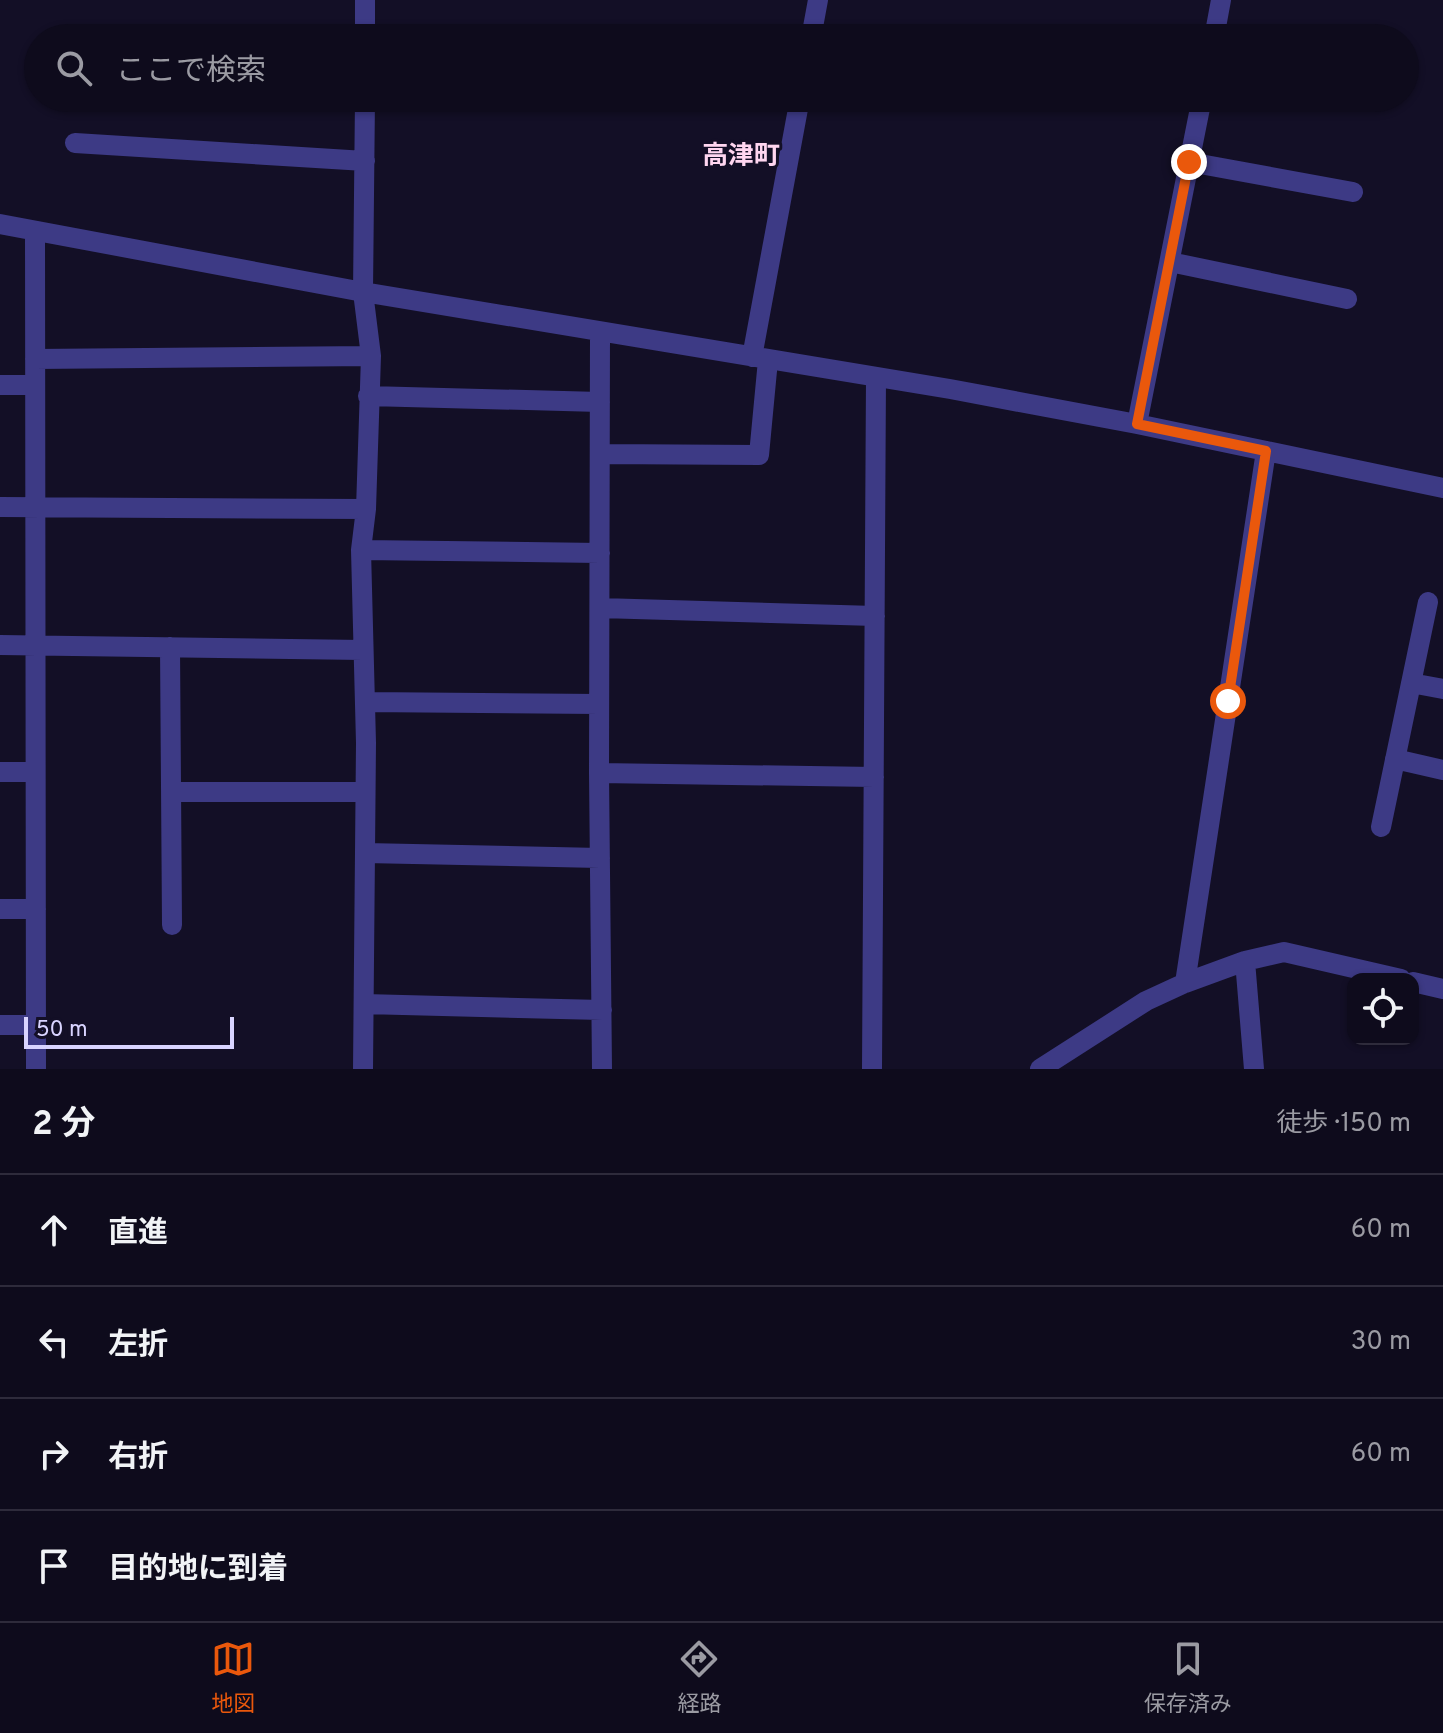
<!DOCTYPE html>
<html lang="ja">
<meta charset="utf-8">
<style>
:root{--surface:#0e0b1c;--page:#1c1929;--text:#f1f3f6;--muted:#9b9ba3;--line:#2e2b3b;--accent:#ea580c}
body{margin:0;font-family:Overpass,"Noto Sans JP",sans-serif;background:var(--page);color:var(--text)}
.controls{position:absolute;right:24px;bottom:24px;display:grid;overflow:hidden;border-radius:16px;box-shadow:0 2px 6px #0004}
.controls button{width:72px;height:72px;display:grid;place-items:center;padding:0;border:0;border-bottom:2px solid var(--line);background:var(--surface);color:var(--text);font:40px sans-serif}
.scale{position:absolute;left:24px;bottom:20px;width:210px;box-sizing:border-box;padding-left:8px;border:4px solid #d9d4ff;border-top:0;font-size:22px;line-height:28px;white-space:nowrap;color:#d9d4ff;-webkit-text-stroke:6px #130f26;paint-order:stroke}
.stop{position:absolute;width:24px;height:24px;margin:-18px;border:6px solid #ea580c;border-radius:50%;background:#fff}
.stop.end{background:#ea580c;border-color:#fff;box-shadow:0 2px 8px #0008}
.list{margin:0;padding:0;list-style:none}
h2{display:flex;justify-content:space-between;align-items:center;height:104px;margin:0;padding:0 32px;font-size:34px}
h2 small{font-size:26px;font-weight:400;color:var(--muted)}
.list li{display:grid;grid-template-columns:52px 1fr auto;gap:24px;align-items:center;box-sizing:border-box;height:112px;padding:0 32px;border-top:2px solid var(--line)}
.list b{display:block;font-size:30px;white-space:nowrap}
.list em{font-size:26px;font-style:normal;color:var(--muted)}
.icon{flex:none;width:44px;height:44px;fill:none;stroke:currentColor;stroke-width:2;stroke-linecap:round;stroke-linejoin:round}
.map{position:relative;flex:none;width:1443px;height:1069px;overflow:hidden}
.search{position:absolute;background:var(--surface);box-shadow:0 2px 6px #0004;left:24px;right:24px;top:24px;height:88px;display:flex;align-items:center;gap:20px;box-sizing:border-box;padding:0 28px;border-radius:44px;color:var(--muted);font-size:30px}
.sheet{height:552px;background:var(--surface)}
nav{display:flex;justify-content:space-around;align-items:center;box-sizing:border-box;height:112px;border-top:2px solid var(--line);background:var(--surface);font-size:22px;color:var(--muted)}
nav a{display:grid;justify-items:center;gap:4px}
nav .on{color:var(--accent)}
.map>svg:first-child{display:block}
</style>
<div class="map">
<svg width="1443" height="1069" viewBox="0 0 1443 1069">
<rect width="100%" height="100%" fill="#130f26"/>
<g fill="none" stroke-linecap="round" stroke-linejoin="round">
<path stroke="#3d3a85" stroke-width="20" d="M365,0V38
M811,38L818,0
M1214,38L1221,0
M75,143L365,161
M1189,162L1353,192
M0,224L363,292L950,389L1137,424L1443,488
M35,231L36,1069
M1170,262L1347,299
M600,332L599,773L602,1069
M752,357L800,98
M35,359L371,356
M0,385H35
M368,396L600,402
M1137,424L1202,98
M600,454L759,455L768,360
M0,507L366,509
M361,550L600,553
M600,608L875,616
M0,645L363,650
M170,647L172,925
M1411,683L1443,689
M365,702L599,704
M1395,759L1443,770
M0,772H35
M599,773L874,777
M171,792H365
M1381,827L1428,602
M365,853L600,858
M0,909H36
M1245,961L1254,1069
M1413,982L1443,989
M1185,983L1266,451
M364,1004L602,1010
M0,1025H36
M363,1069L366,743L361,550L366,509L371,356L363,292L365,98
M872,1069L876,377
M1040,1069L1146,1001L1185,983L1245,961L1284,952L1401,979"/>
</g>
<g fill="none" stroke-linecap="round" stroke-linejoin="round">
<path stroke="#ea580c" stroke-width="10" d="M1189,162L1137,424L1266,451L1228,701"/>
</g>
<g text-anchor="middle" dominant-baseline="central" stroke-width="6" stroke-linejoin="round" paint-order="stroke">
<g font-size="26" font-weight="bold" fill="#ffd6f0" stroke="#130f26">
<text x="741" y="157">高津町</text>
</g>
</g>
</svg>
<div class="controls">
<button><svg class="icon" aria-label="locate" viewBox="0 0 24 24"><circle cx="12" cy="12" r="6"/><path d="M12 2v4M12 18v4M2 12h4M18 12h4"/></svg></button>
</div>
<div class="scale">50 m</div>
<div class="stop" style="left:1228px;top:701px"></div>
<div class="stop end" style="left:1189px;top:162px"></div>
<div class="search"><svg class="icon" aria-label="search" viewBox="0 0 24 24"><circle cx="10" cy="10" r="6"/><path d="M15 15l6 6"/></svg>ここで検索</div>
</div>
<section class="sheet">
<h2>2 分<small>徒歩 · 150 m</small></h2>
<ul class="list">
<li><svg class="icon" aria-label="ahead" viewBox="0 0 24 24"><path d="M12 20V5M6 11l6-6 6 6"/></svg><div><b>直進</b></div><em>60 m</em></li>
<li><svg class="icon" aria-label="left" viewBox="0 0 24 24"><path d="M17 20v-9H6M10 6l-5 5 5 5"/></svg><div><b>左折</b></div><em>30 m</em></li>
<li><svg class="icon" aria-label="right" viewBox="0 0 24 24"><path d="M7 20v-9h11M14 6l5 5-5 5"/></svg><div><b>右折</b></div><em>60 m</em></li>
<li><svg class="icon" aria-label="arrive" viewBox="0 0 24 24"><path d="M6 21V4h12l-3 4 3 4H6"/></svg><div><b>目的地に到着</b></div></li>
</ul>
</section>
<nav>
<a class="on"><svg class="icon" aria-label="map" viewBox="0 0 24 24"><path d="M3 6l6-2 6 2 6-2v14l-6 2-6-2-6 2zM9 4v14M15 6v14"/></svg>地図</a>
<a><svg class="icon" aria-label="directions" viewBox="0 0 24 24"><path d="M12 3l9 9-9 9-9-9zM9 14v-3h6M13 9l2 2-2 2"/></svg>経路</a>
<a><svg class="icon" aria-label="saved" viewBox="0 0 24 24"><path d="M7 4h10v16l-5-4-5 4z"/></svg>保存済み</a>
</nav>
